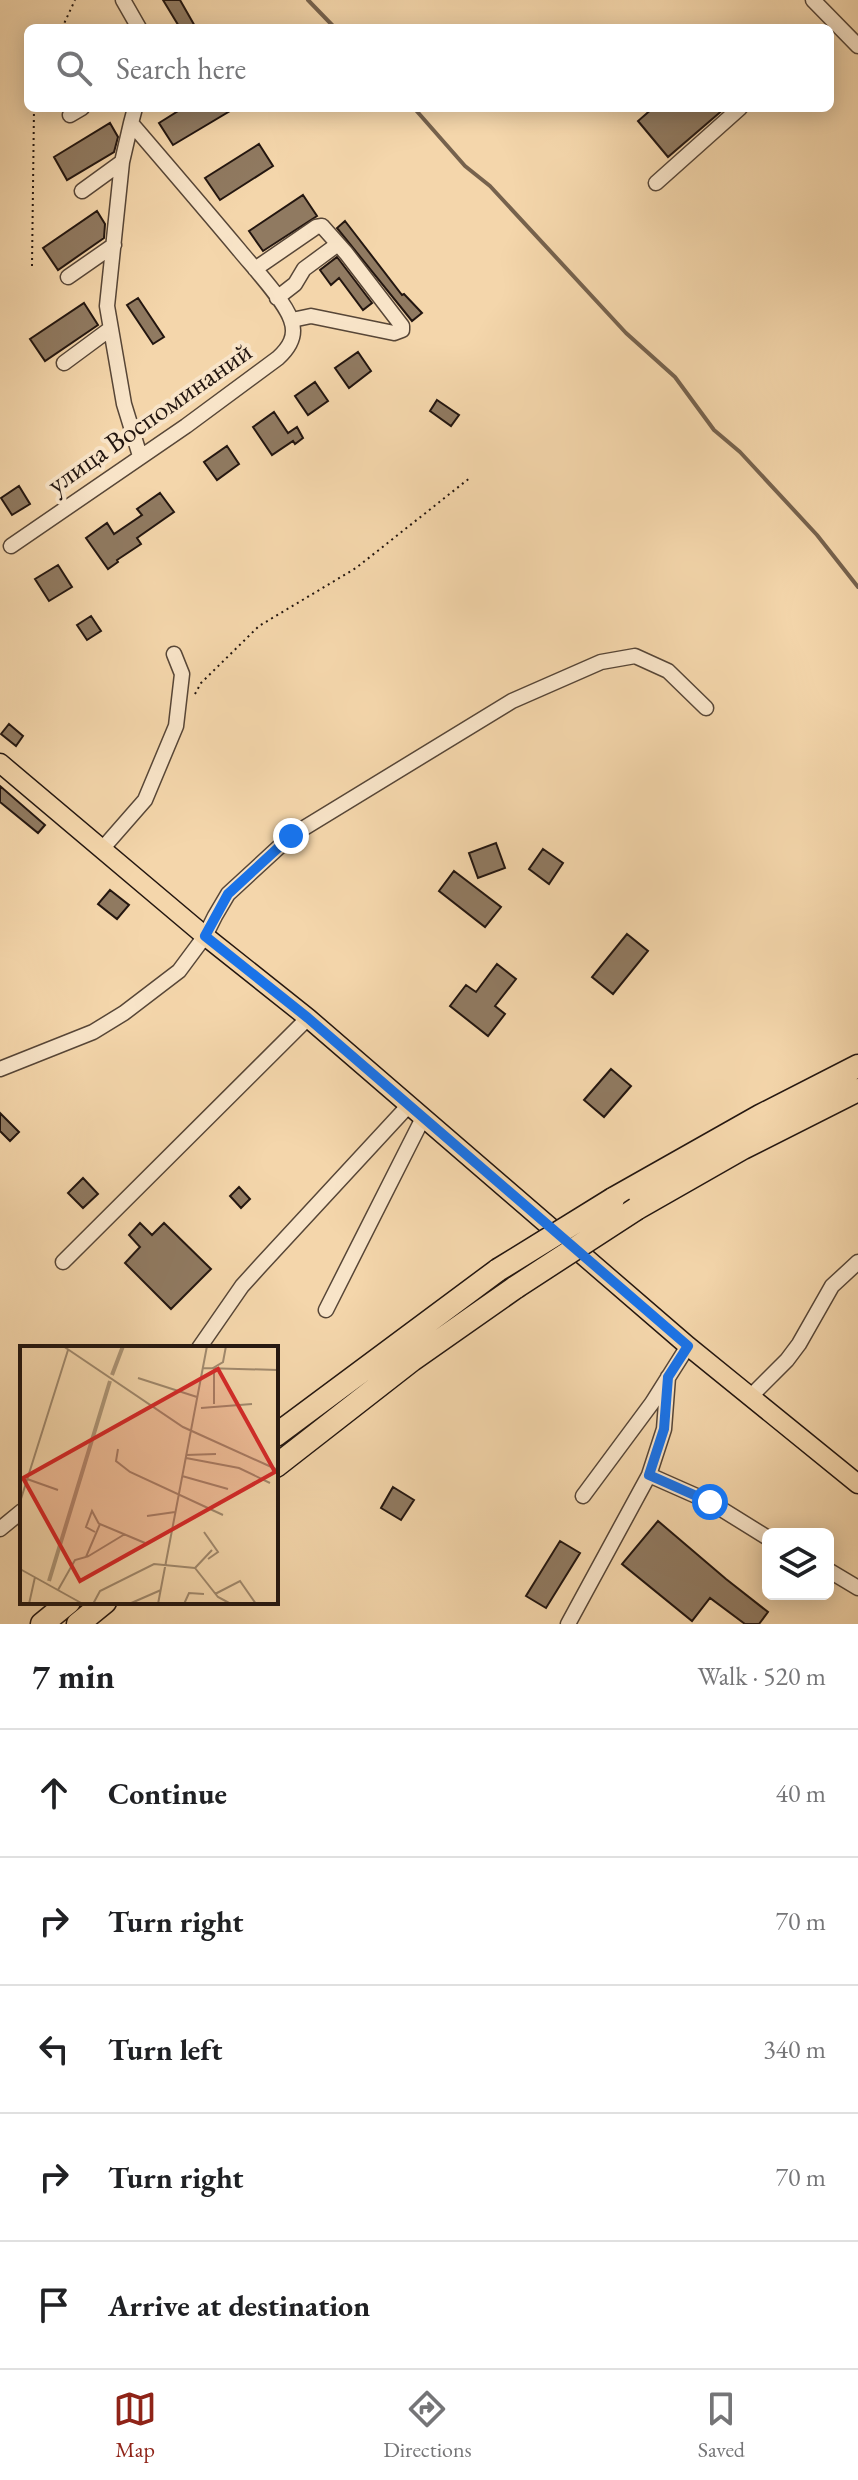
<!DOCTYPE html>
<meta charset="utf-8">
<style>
:root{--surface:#fff;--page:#f6f6f6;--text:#202124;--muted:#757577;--line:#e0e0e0;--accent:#8f2418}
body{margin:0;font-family:"EB Garamond",serif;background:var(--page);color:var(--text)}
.controls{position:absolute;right:24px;bottom:24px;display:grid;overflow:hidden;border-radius:12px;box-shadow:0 4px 20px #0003}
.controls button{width:72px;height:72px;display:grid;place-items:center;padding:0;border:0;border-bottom:2px solid var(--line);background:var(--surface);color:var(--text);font:40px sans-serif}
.stop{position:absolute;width:24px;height:24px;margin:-18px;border:6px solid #1a73e8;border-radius:50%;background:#fff}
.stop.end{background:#1a73e8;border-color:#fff;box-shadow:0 2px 8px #0008}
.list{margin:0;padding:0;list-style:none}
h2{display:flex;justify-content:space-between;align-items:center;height:104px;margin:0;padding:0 32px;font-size:34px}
h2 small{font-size:26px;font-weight:400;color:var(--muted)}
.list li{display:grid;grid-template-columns:52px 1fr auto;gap:24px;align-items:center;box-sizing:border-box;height:128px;padding:0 32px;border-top:2px solid var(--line)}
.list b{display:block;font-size:30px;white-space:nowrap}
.list em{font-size:26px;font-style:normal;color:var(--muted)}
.icon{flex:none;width:44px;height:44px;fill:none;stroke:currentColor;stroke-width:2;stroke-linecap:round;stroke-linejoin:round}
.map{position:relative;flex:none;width:858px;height:1624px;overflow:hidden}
.search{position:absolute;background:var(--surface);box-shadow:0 4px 20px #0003;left:24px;right:24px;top:24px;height:88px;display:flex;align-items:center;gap:20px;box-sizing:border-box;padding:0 28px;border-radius:12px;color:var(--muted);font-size:30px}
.sheet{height:744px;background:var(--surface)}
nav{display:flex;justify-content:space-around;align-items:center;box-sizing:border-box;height:112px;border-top:2px solid var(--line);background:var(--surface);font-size:22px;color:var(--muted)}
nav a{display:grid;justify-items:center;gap:4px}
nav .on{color:var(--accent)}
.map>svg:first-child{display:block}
</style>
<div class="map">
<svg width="858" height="1624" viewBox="0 0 858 1624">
<rect width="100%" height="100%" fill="#f4d6ab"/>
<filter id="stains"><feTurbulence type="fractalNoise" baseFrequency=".0025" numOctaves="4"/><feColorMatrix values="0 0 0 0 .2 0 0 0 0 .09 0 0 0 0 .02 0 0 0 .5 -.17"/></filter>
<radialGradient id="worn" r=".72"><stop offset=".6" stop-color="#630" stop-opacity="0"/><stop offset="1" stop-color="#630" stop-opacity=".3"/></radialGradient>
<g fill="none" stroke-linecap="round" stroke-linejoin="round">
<path stroke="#76624d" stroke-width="4" d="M308,0L335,28
M414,108L465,166L490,186L626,333L675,377L714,430L740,452L817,535L858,587"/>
</g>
<path fill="#907a61" stroke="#231610" stroke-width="2" d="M163,0H180L196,28H180Z
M183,108H235L173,145L159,123Z
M653,108H725L668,157L638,121Z
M110,123L118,137L114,152L67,180L54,157Z
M259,144L273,166L220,200L205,178Z
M303,195L317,216L263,251L249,231Z
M97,211L105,224L104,238L58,270L43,248Z
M345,221L402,295L404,294L422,313L412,321L337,228Z
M337,257L372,303L363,310L339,278L331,285L320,270Z
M138,298L164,337L153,344L127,305Z
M84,303L98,325L45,361L30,339Z
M358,352L371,371L349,388L335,368Z
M315,382L328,401L308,415L295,396Z
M437,400L459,415L451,426L430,411Z
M274,412L288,433L297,427L303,438L295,444L293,441L272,455L253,427Z
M227,446L239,464L217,480L204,462Z
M19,486L30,504L12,515L1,498Z
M160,493L174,512L137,538L141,544L117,560L118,562L108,569L86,538L107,523L114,534L142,515L137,509Z
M58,565L72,587L49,601L35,579Z
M91,616L101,631L87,640L77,625Z
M9,724L23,736L16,746L1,734Z
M0,786L45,825L38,833L0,802Z
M496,843L505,868L478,878L469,853Z
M543,849L563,863L549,884L529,869Z
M454,871L501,907L485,927L439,891Z
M110,890L129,905L117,919L98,904Z
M627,934L648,951L613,994L592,977Z
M497,964L516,979L495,1006L505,1014L488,1036L450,1006L466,985L476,992Z
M611,1069L631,1086L604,1117L584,1100Z
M0,1113L19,1132L10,1141L0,1131Z
M83,1178L98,1194L83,1208L68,1193Z
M239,1187L250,1199L241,1208L230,1196Z
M140,1223L152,1235L164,1223L211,1269L171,1309L125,1263L140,1247L129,1235Z
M393,1487L414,1500L401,1520L381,1508Z
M658,1521L726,1579L768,1612L759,1624H745L710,1598L692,1621L622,1564Z
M560,1541L580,1553L546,1608L526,1596Z"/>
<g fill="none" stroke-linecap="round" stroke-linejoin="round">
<g stroke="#574637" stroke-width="17">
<path id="minor" d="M123,0L139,28
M813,0L858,46
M70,115L82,108
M131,123L122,162L107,306L124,404L140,456
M656,183L740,108
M82,191L122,162
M255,269L316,227L322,226L346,253L402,326V330L394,333L311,316L292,320
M68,277L114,245
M277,298L295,284L304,269L338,244
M64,363L110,329
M11,546L186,426L278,358C289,348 297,336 291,320C285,301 253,267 240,251C204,208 167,165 131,123L135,108
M103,848L145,800L176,726L182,674L174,654
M0,1069L93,1032L124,1013L179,971L205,936L215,916L228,894L291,836L512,701L601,662L635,656L668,671L706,708
M63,1262L308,1018
M326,1310L423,1118
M199,1348L242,1286L261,1265L409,1105
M750,1397L787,1360L799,1344L832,1286L858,1262
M649,1475L710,1502L768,1538
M583,1496L652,1403L688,1346
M0,1529L22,1511
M828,1570L858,1588
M568,1624L649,1475L664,1429L668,1377"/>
</g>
<g stroke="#231610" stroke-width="21">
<path id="major" d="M0,763L205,936L308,1018L688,1346L858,1484"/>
</g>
<g stroke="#231610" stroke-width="25">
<path id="highway" d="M613,1199L760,1116L858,1066
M636,1209L743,1148L858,1090
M276,1435L498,1270
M276,1466L412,1360L516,1287
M42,1624L69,1602
M78,1624L105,1602"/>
</g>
<path stroke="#231610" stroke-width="2" stroke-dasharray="2 4" stroke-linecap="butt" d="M62,28L75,0
M32,266L34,108
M195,694L201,683L259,626L356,568L471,477"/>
<use href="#minor" stroke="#f8e4c8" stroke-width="14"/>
<use href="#major" stroke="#f4d6ab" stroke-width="18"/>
<use href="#highway" stroke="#f4d6ab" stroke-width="22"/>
<g stroke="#231610" stroke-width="25" stroke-linecap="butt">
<path id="highway-bridge" d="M498,1270L613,1199
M516,1287L636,1209"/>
</g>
<use href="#highway-bridge" stroke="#f4d6ab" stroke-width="22"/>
</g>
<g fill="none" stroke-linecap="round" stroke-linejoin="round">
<path stroke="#1a73e8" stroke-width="10" d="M291,836L228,894L205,936L308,1018L688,1346L668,1377L664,1429L649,1475L710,1502"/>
</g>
<g text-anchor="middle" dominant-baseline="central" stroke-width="8" stroke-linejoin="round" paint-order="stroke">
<g font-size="28" fill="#231610" stroke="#f8e4c8">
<text transform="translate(149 417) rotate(-35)">улица Воспоминаний</text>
</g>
</g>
<g transform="translate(20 1346)">
<rect width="258" height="258" fill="#f4d6ab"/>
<path fill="none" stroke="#ad9576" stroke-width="4" d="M92,29L103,0M29,235L90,35"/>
<path fill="none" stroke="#a0896d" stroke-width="2" d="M43,0L163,81L258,124M183,22L258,24M193,22L203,16L206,0M194,23V58M118,32L177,51M181,62L232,58M98,103L96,115L110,126L203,169M166,109L196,108M166,112L219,122L250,137M162,130L208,143M7,133L38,144M0,156L48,4M127,170L155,166M75,186L66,181L72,165L79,178M184,186L198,206L188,213M67,211L105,188M175,222L198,251L211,258M175,222L192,204M0,223L63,258M38,244L55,214L66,211L80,178L125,197M195,248L220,235L236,258M9,258L15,231M73,258L80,245L134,218L175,222M109,258L141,244M138,258L187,0M164,258L169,247L184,248"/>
<path fill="#d62828" fill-opacity="0.15" stroke="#d62828" stroke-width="4" d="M198,23L255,126L60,235L3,132Z"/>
<rect width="258" height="258" fill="none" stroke="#231610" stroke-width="4"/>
</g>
<rect width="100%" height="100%" filter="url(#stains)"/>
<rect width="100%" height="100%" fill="url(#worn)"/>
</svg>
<div class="controls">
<button><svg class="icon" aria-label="layers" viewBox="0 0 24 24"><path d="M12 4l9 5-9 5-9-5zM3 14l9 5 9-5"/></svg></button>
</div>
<div class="stop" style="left:710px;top:1502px"></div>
<div class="stop end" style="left:291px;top:836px"></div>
<div class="search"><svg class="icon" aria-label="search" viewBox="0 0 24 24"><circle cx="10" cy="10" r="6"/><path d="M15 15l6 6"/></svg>Search here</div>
</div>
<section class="sheet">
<h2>7 min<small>Walk · 520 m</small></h2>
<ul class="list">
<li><svg class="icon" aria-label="ahead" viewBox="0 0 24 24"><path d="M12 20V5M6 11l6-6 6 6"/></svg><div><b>Continue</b></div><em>40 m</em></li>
<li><svg class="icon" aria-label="right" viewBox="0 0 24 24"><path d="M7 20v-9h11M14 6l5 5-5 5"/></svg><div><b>Turn right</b></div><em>70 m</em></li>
<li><svg class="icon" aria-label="left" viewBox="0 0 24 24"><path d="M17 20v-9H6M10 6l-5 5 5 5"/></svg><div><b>Turn left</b></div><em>340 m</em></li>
<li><svg class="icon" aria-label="right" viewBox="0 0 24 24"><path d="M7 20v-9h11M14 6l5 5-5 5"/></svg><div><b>Turn right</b></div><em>70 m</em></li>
<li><svg class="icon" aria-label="arrive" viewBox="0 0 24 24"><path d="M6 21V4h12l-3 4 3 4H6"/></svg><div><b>Arrive at destination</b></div></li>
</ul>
</section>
<nav>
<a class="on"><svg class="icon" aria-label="map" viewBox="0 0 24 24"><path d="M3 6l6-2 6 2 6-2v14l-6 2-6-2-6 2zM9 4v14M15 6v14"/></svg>Map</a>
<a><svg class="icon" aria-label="directions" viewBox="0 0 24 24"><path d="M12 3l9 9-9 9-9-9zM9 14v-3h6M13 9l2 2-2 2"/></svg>Directions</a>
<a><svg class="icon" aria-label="saved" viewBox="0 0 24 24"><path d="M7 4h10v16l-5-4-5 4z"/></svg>Saved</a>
</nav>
